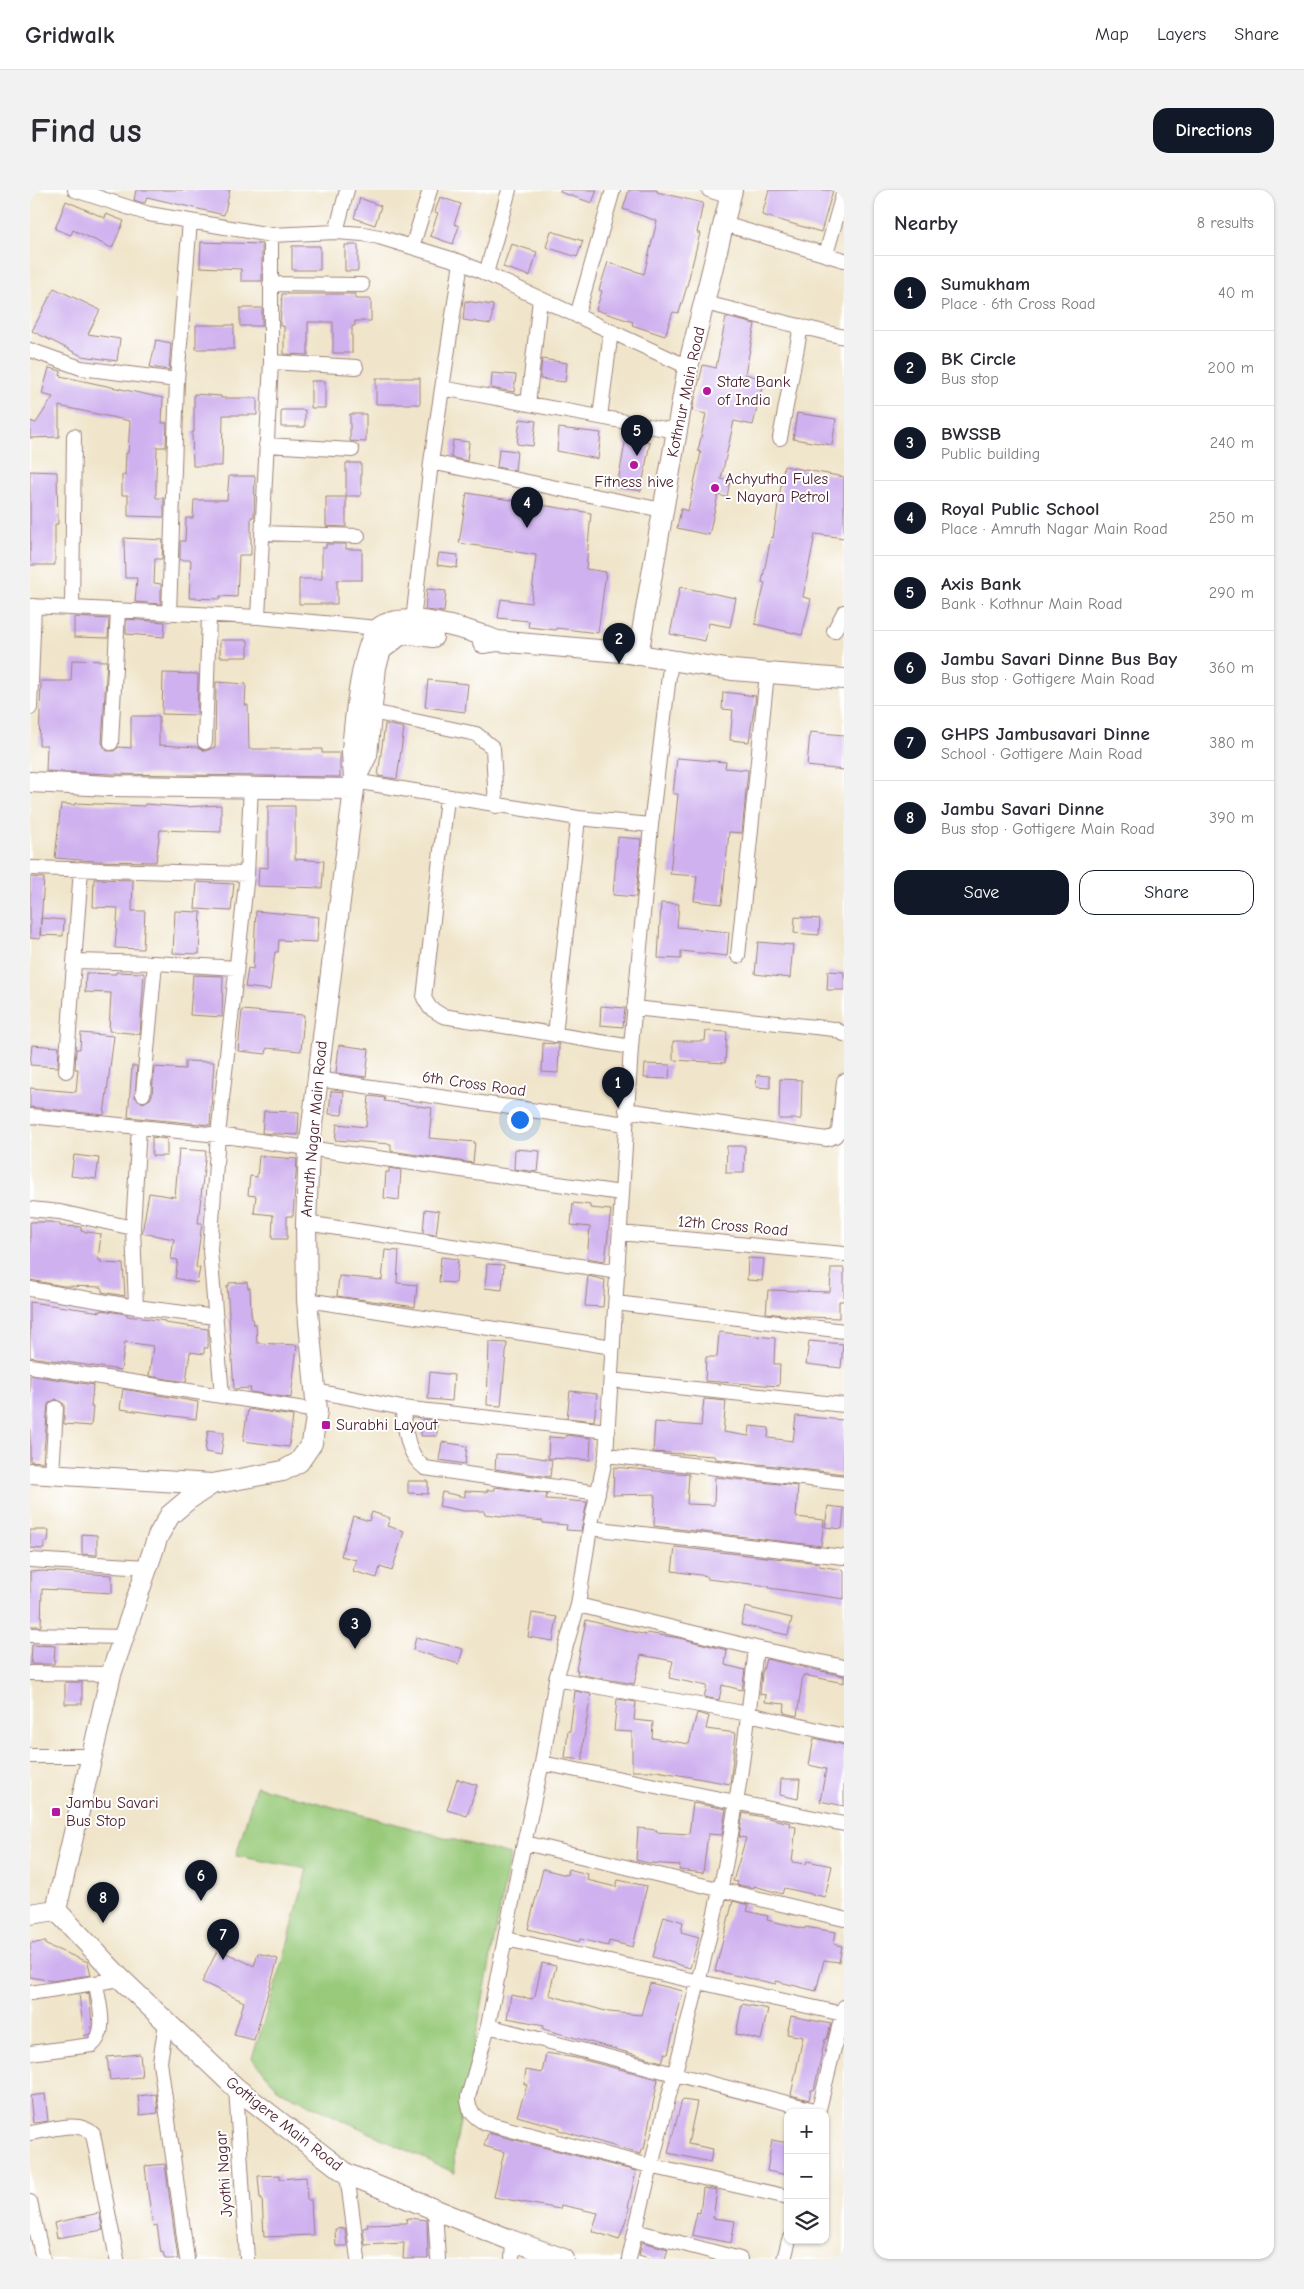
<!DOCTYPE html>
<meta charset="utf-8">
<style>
:root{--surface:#fff;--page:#f2f2f3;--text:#2b2b33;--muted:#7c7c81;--line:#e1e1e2;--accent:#111827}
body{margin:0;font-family:"Comic Neue",sans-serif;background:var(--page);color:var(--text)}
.controls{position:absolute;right:15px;bottom:15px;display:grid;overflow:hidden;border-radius:10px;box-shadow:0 1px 4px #0004}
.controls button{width:45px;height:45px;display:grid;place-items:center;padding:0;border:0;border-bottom:1px solid var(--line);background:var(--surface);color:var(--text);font:25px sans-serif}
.you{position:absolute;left:489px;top:929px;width:18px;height:18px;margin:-12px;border:4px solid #fff;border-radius:50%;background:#1a73e8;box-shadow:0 0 0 8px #1a73e833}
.badge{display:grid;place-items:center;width:32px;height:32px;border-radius:50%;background:var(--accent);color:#fff;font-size:16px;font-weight:700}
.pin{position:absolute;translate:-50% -41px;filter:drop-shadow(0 1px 2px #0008)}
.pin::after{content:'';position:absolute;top:26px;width:18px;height:15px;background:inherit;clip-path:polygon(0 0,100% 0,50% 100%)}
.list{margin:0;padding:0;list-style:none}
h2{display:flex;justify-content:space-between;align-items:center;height:65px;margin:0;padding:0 20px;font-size:21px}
h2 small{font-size:16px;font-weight:400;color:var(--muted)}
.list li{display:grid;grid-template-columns:32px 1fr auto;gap:15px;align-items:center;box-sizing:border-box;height:75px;padding:0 20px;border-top:1px solid var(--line)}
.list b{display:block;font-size:19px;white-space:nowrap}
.list p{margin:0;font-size:16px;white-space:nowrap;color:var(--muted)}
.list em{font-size:16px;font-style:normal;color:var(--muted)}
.actions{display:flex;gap:10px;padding:15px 20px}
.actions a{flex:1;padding:11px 0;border:1px solid var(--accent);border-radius:15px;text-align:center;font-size:18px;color:var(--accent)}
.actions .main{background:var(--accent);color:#fff}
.icon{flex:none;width:28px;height:28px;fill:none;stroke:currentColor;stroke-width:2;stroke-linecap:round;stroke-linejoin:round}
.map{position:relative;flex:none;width:814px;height:2069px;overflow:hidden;border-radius:15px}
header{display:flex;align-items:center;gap:30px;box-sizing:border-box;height:70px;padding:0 25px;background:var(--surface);border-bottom:1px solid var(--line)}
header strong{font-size:24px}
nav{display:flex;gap:28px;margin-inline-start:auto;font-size:18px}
.intro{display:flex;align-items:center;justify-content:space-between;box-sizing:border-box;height:120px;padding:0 30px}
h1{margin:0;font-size:35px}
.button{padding:12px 22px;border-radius:15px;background:var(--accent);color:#fff;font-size:18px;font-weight:700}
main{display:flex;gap:30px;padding:0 30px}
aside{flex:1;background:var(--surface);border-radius:15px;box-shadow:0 1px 4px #0004}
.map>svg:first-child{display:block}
</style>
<header>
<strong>Gridwalk</strong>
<nav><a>Map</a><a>Layers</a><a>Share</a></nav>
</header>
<div class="intro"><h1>Find us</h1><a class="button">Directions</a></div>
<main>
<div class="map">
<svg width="814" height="2069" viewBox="0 0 814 2069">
<rect width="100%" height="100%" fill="#fff"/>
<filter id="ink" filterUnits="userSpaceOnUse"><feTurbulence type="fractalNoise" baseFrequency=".02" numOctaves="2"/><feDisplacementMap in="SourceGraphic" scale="10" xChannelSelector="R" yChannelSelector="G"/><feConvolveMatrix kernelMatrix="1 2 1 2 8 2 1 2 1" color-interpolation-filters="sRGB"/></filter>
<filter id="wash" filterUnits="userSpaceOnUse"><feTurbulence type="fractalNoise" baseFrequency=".0096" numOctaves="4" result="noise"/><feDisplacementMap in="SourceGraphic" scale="20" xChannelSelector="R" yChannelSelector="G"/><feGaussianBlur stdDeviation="1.12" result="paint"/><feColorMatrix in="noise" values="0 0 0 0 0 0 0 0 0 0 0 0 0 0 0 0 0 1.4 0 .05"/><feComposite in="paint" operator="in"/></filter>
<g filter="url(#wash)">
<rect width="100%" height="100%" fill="#f0e5ca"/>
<path fill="#99ca7a" stroke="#727452" d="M226,1596L480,1665L424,1964L425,1983L249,1900L222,1868L254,1768L277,1679L206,1666Z"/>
<g id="blocks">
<path fill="#cfb1ef" d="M106,0H200L194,25L117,7L115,13L110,12L104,10Z
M530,0H567L562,13L530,2Z
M599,0H627V2L673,13L667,43H670L657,96L649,123L643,122L635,146L602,135L603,132L566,120L572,101L569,100L578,72L614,84L627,31L593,19Z
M739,0H803L791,42L732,25Z
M410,7L431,14L424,34L429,36L423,54L400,46L408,23L405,22Z
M330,8L351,16L345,35L324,28Z
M36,11L75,28L76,24L94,31L82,58L43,40L41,45L25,39Z
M521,41L553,51L547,67L516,57Z
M171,52L232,54V91H211V79L170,77Z
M481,54L507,62L500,86L473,77Z
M315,55H328V81H315Z
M262,56H290V80H262Z
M24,98L70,120L58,144L90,149L87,171L52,166L2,141Z
M252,104H325V109H341V131H325V136H322V163H303V132H278V165L254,164V136H250Z
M435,111L463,115L461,134L433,130Z
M210,118H232V136H210Z
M696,127L725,134L715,184L734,189L723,235L704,231L691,289L700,291L697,307L688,305L679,345L647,338L651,319L658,321L671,262L668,261L676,224L662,221L673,175L686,178Z
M166,135H204V159H166Z
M126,150L141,153L139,180L120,177Z
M512,169L537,173L535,192L510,189Z
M19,178L31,181L30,186L133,208L132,233H137L136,257H127L126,286V308H134V327L98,326V305H92V285H95L96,263H98L100,231L29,216V247L0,248V231L6,233L23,207L12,204Z
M462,183L486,185L484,202L461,198Z
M346,188H390V214H346Z
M281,191H295V218H281Z
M164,204L191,206V208H227V225H193L192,276H163L162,242H164Z
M251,220H275V237H251Z
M767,223L806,229L802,255L763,249Z
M320,224H336V252L320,251Z
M490,229L506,231L503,256L487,254Z
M529,238L571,243L568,269L527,261Z
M596,248L620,252L611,301L587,297Z
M423,250L439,252L437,271L421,267Z
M469,259L487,261L485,281L467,277Z
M316,273H331V306H316Z
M754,276L814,287V348L785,344L773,407L781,409L772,445L725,434L735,393L732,392L741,347L743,348Z
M0,281L27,282L28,334H25V375H0Z
M199,286H225L224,327H221V365H209L207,407L190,406V409L159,408L161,370H150V351H155L156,328H163L164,310H197Z
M437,303L561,323L556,379L576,382L568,443L526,438V440L498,437L499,431L468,428L471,409L501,413L506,365L429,353Z
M296,307H316V337L296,336Z
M94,348L133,350L132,369H125L124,393L131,394V414L105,412L107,388H95Z
M296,354H316V359H332V390H307V414H269V389H292V358H296Z
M409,363L428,365L427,378L407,375Z
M650,397L706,408L700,437L679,433L675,451L640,444Z
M397,399L416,401L414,422L395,420Z
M44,427L79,429L78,448L44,447Z
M96,429L135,432L134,447L96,444Z
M190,450H218V467H190Z
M42,470L77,471L72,553L77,561H84L89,557L101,558V526H129V555L168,557L175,561L185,557L186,492L216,494L215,515H218L219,559H292V563H310V587L79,584L16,581L17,555H9L11,491H41Z
M133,483L168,484L167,525L132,524Z
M398,490L438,494L435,522L395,517Z
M693,502L726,506L719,552L700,550L703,520L692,519Z
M355,534L374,538L367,589L348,586Z
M780,542L814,545V580L777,576Z
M647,568L696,572L695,578L718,580L712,643L699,642L692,714L664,711L667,686L640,684L648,604H643Z
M45,613L114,616L115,614L155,617L191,615V642L130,640L126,672L64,671L25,668L31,614L45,615Z
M238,616H265V669L294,671L292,698L228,696L229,677L238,678Z
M588,647L611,649L606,707L583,705Z
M0,687L14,688L10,749L0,748Z
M64,689L103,690L102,721H115L113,759L85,758L88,718L63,717Z
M167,692L204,694L201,721L165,719Z
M631,713L649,714L647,737L699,742L697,766L651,761V769L628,768Z
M145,721L171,722L169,764L143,763Z
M226,721L289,727L287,752L249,750L248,762H245L240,800L215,797L218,778L223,779Z
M765,727L790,729L789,745L764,743Z
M11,728L34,730L33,746L10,745Z
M728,752L763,755L760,788L725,784Z
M798,781L814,782V800H797Z
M86,782L114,783L110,844L79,841L81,803L55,802L56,783L86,784Z
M163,785L193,786L192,827L160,825Z
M571,816L595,818L593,837L570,835Z
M212,820L274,825L271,861L237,858L236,864L208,861Z
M676,841L697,842L695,873L643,870V851H675Z
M51,843L84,846L74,925L0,917V898L46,902L48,879H45L46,859H50Z
M513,853L529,854L528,883L512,882Z
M2,855L29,857L28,877L0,875Z
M309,855L339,859L336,887L306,883Z
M155,871L184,872L180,935L98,927L102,876H107L105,907L113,913L120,909L122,905L124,877L155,879Z
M615,874L640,875L639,889L614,888Z
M727,885L740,886V898L726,897Z
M750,889L772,890L771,929H749Z
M301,901L314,902L312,925L299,924Z
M339,906L355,908L354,911L402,918L399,948L445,952L443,973L361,961V954L305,950L307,934L336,937Z
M234,921L269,922L268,945L232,943Z
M122,947L137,949V966H122Z
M697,956H715L714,983H696Z
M149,959L176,961L168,1033H172L166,1077L170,1078L167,1093L145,1088L148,1070L141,1069L144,1049L112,1043L119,1003L145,1007Z
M485,959L510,961L508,982L484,979Z
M44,965L69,968L66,989L41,986Z
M229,966L267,969L263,1026H257V1049H242L243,1025L224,1023L226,1006L218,1005L220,986L227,987Z
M359,978L371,980L369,1010L354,1008L356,982H359Z
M543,1013L560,1015V1018L581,1020L575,1071L557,1068L560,1037L541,1035Z
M395,1019L409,1021L406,1045L393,1043Z
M0,1032H21L30,1034V1036L51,1037V1041L71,1044L68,1070H71V1073L93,1074L95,1106L72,1102V1097L33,1096L0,1090Z
M355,1060L369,1061L367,1093L387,1095L385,1117L307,1106L309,1086L352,1090Z
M411,1067L428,1069L426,1093L409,1092Z
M718,1068L734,1069L732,1091L717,1090Z
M457,1074L474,1075L472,1100L455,1098Z
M801,1078H814V1111H809V1128L772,1127L736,1123L738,1100L800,1102Z
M558,1086L575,1090L573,1117L555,1116Z
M217,1092L218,1098H220L221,1122L223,1134H226L227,1153L267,1155L261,1208L220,1202L221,1198L204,1199L197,1096H199V1093Z
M0,1112L71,1122V1120L97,1124V1126L135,1131V1133L178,1139V1158H174V1164L160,1162L156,1192L119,1186L123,1156L95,1152L91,1180L0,1167Z
M689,1142L745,1148L744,1174H750L749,1196L675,1191L676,1167H687Z
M779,1151L813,1154L811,1178L776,1174Z
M459,1152L477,1153L471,1216L457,1215Z
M400,1182L424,1185L422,1211L398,1209Z
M0,1185L63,1195L61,1217H63L61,1236L34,1234V1214L26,1209L18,1214L13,1272L0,1271Z
M93,1199L168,1212L166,1229L90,1219Z
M540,1201L567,1204L564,1231L537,1228Z
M674,1209L696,1211L693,1242L719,1246L720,1236L739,1238L738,1248L763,1251L766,1226L814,1230V1284L686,1269L684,1266L623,1262L625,1232L671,1236Z
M218,1219L263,1226L259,1257L213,1251Z
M392,1229L407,1231V1246H391Z
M178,1240L194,1242L191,1265L175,1262Z
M536,1245L561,1248L560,1270L518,1268L519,1247L535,1248Z
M412,1252L437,1256L435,1274L409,1270Z
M466,1264L491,1265L522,1270L520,1287L465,1279Z
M584,1277L659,1284L657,1314L684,1315L685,1287L768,1296L766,1327L794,1330L791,1356L624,1336L625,1304L583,1305Z
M378,1291H398V1304L378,1303Z
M465,1297L517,1304L516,1309L557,1312L551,1341L536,1340L537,1335L513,1333V1331L454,1324L455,1321H434L409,1316L412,1302L435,1307V1301L457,1302V1300H465Z
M798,1316L814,1318L812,1339L795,1337Z
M342,1322L360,1328L357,1336L374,1341L362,1381L350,1377L347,1388L323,1381L326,1370L311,1366L323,1326L339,1331Z
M0,1340H19L18,1352H14V1359L0,1358Z
M52,1344L67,1345V1365L52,1364Z
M645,1357L789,1373V1376L814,1380V1409L739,1398V1396L677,1389V1386L642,1381Z
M12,1381L82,1385V1403L12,1399L11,1436H0V1382Z
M715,1417L762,1428L758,1445L711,1435Z
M502,1423L527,1427L523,1451L498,1447Z
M556,1430L616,1445L617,1443L649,1448L697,1460L695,1475L715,1480L712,1500L692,1495L689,1510L674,1507L677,1496L639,1488L643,1471L611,1465L604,1494L547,1484L548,1480H546Z
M386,1447L433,1459L429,1474L383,1460Z
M2,1455L25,1456L24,1474H1Z
M736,1469L814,1486V1493L773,1485L767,1526L754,1523L755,1514L735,1512L736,1505L730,1504L732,1483Z
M35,1492H52V1514H35Z
M545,1501L561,1504L553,1554V1570L535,1568L538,1541H540Z
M587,1509L606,1512L604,1530L623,1532L622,1548L659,1554L667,1523L679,1526L676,1539L706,1543L700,1594L627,1581H602V1542L584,1541Z
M784,1548L814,1555V1616L790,1611L796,1579L779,1575Z
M427,1589L447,1595L437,1626L417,1620Z
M751,1589H770L768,1609L750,1605Z
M663,1613L696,1619L692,1645L678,1644L673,1683L649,1680L650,1675L619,1673L606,1670L608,1638L627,1640L626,1642L659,1644Z
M713,1623L761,1633L760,1636L766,1637L762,1672L776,1674L777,1671L802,1676L795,1707L754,1698L752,1704L724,1696V1698L707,1695L708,1692L703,1691L716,1648L709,1647Z
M513,1679L537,1685L538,1679L558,1684L557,1690L586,1697L588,1690L617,1696L603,1757L579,1751L578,1756L550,1749L549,1752L498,1739Z
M703,1711L719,1715L717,1721L738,1726L737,1730L775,1739V1737L806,1742L804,1754L812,1756L809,1772L794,1770L786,1801L746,1791V1794L685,1781Z
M634,1726L653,1732L651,1742L669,1747L660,1778L623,1767Z
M16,1752V1755L58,1772L61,1785L23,1791L0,1787V1753Z
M188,1759L224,1776L228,1763L248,1769L224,1850L204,1845L214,1812L172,1792Z
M512,1773L526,1776L519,1805L579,1822L611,1825L620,1793L653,1801L638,1864L635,1863L632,1872L513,1839L514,1835L477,1828L481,1805L502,1809L505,1806Z
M59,1803L62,1834L60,1844L54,1846L49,1804Z
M712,1814L738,1819L731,1850L706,1844Z
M761,1826L801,1834L797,1849H795L784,1900H781L779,1910L761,1905L773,1847L757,1844Z
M516,1863L546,1868L628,1889L614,1959H611L610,1964L529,1940L530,1938L487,1926L497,1895L494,1894L496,1880L512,1883Z
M110,1864L112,1887L80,1890L77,1867Z
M15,1904L18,1931L3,1933L0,1906Z
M126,1904L128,1923L110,1925L108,1906Z
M652,1910L667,1912L658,1954L683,1959L680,1972L638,1963Z
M458,1943L606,1981L598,2017L600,2018L589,2050L562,2041L568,2023L531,2015L530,2019L464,2007L474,1962L454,1956Z
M742,1950L758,1953V1985L737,1981Z
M135,1974L148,2069H135L133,2062L131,2063L127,2035L123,2036L118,2003L115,1976Z
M250,1985V1989L276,1987L277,2010H281L283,2045L234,2047L232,2008H230L228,1986Z
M673,1998L687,2000L683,2028L705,2031L701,2053L662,2045L667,2022L670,2023Z
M69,2023L73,2040L27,2048L24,2033Z
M377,2028L397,2030L398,2069H373L374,2053L335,2055L333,2038L338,2037L337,2034L376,2033Z
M315,2038L317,2056H306L305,2039Z
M612,2052L638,2059L635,2069H621L609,2065Z"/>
</g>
</g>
<g filter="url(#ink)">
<use href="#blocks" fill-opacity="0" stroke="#9d827a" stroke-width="1"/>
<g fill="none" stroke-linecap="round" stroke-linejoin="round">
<g stroke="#9d827a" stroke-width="16">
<path id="street" d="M45,0L119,24L241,45L306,42L333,44L349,47L431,72L658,177
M679,0L700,7
M694,34L814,70
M306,42L317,0
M382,57L400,0
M796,64L814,1
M456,84L479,0
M240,94L332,95
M675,113L814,147
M547,126L583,0
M0,160L51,178L147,190L139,424
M241,172L326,177
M147,190L160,31
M412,198L646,241
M498,214L510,109
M570,227L581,141
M750,248L771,136
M236,255L322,260
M401,272L632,320
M232,343L328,346
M0,416L228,427L348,438
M42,418L44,246
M228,427L241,172V45
M383,431L401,272L431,72
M804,441L814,422
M0,518L4,416
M342,522L446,544L463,558L466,616
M175,552L179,425
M81,553L88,421
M324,591L548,628L621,635
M417,608L394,808L400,818L413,826L601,857
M0,678L217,684
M708,766L737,483
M45,771L125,773L206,778
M604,818L804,839L814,844
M525,845L548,628
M36,881L51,679
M287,889L596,934
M113,904L125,773
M596,920L797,949L805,946L809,941L814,891
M0,926L188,945L591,1003
M0,1019L30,1022L103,1038
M276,1033L588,1082
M590,1043L814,1064
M0,1099L106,1117L186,1127
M277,1110L583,1157
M586,1113L814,1141
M106,1117L103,1038L109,937
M0,1176L287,1221
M581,1190L814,1215
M286,1201L372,1218L578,1241
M192,1206L180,1060L188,945L217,684L221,596
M372,1218C376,1240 376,1264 395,1278L568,1303
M576,1265L814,1293
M22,1284L26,1218
M560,1338L814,1367
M0,1370L117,1377
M548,1415L526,1489L512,1573L489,1676L458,1836L438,1907C438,1921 443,1926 455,1933L620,1976L758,2007
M0,1445L94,1447
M726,1458L814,1477
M0,1483L81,1484
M526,1489L719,1524L814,1546
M0,1566H63
M512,1573L814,1634
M495,1653L814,1729
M476,1749L813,1824
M0,1803L91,1789
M136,1832L130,1872L157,2069
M458,1836L788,1921
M0,1863L62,1855C79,1841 68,1812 66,1793
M206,1898L217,2069
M788,1923L814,1817
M0,1943C18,1941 49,1929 63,1944L87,2069
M317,1984L328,2069
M0,2012L13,2069
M405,2020L408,2069
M605,2041L710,2069
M482,2069L483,2051
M599,2069C626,1946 662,1825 690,1701C707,1621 717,1539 726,1458L548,1415L560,1338L576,1265L601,857L621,635L641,469
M754,2069L759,2050"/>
</g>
<g stroke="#9d827a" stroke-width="22">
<path id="secondary" d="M453,453L467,451L591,462L702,480L814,489
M608,465L658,177L702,0
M325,590L337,565L346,477L351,460L370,445L382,444L403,447
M0,592L79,596L324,599
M0,1283L182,1294
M26,1720L81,1484L128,1346L140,1325L159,1309L182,1294L253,1281L269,1272L282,1253L287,1221L277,1110L276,1033L279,959L324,599C325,586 322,573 322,560C324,537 332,451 349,438C372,419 442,440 467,451
M26,1720L91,1789L206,1898L317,1984L483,2051L534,2069
M0,1724L26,1720"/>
</g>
<use href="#street" stroke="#fff" stroke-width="14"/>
<use href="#secondary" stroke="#fff" stroke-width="20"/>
</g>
</g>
<g fill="#b5179e" stroke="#fff" stroke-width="2">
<circle cx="677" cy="201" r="5"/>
<circle cx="604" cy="275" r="5"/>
<circle cx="685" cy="298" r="5"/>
<rect x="291" y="1230" width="10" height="10" rx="2.5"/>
<rect x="21" y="1617" width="10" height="10" rx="2.5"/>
</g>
<g text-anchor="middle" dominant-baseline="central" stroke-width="4" stroke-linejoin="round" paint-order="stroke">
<g font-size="16" fill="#4a1f2b" stroke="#fff" text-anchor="start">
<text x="687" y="192">State Bank<tspan x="687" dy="18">of India</tspan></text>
<text x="695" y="289">Achyutha Fules<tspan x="695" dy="18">- Nayara Petrol</tspan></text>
<text x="604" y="292" text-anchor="middle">Fitness hive</text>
<text x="306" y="1235">Surabhi Layout</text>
<text x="36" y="1613">Jambu Savari<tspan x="36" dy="18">Bus Stop</tspan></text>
</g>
<g font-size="16" fill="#4a1f2b" stroke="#fff">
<text transform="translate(656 202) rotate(-78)">Kothnur Main Road</text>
<text transform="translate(444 894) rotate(8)">6th Cross Road</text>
<text transform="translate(284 939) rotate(-85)">Amruth Nagar Main Road</text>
<text transform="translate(703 1036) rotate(5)">12th Cross Road</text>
<text transform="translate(254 1934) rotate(38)">Gottigere Main Road</text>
<text transform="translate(194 1984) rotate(-94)">Jyothi Nagar</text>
</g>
</g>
</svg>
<div class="controls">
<button>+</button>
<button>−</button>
<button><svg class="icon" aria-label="layers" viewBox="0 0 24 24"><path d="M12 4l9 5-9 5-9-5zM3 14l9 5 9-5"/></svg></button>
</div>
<div class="you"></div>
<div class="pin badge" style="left:588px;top:918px">1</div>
<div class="pin badge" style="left:589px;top:474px">2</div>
<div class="pin badge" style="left:325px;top:1459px">3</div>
<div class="pin badge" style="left:497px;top:338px">4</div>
<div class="pin badge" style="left:607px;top:266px">5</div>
<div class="pin badge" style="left:171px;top:1711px">6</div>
<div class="pin badge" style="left:193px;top:1770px">7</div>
<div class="pin badge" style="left:73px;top:1733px">8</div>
</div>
<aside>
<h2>Nearby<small>8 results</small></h2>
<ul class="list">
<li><span class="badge">1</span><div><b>Sumukham</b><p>Place · 6th Cross Road</p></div><em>40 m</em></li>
<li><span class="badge">2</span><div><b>BK Circle</b><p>Bus stop</p></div><em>200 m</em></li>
<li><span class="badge">3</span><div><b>BWSSB</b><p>Public building</p></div><em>240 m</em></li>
<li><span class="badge">4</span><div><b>Royal Public School</b><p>Place · Amruth Nagar Main Road</p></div><em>250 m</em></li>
<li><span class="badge">5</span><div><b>Axis Bank</b><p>Bank · Kothnur Main Road</p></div><em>290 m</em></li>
<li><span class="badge">6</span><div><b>Jambu Savari Dinne Bus Bay</b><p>Bus stop · Gottigere Main Road</p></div><em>360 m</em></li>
<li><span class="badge">7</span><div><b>GHPS Jambusavari Dinne</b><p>School · Gottigere Main Road</p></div><em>380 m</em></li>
<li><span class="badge">8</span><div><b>Jambu Savari Dinne</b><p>Bus stop · Gottigere Main Road</p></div><em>390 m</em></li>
</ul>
<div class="actions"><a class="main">Save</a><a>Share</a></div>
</aside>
</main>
